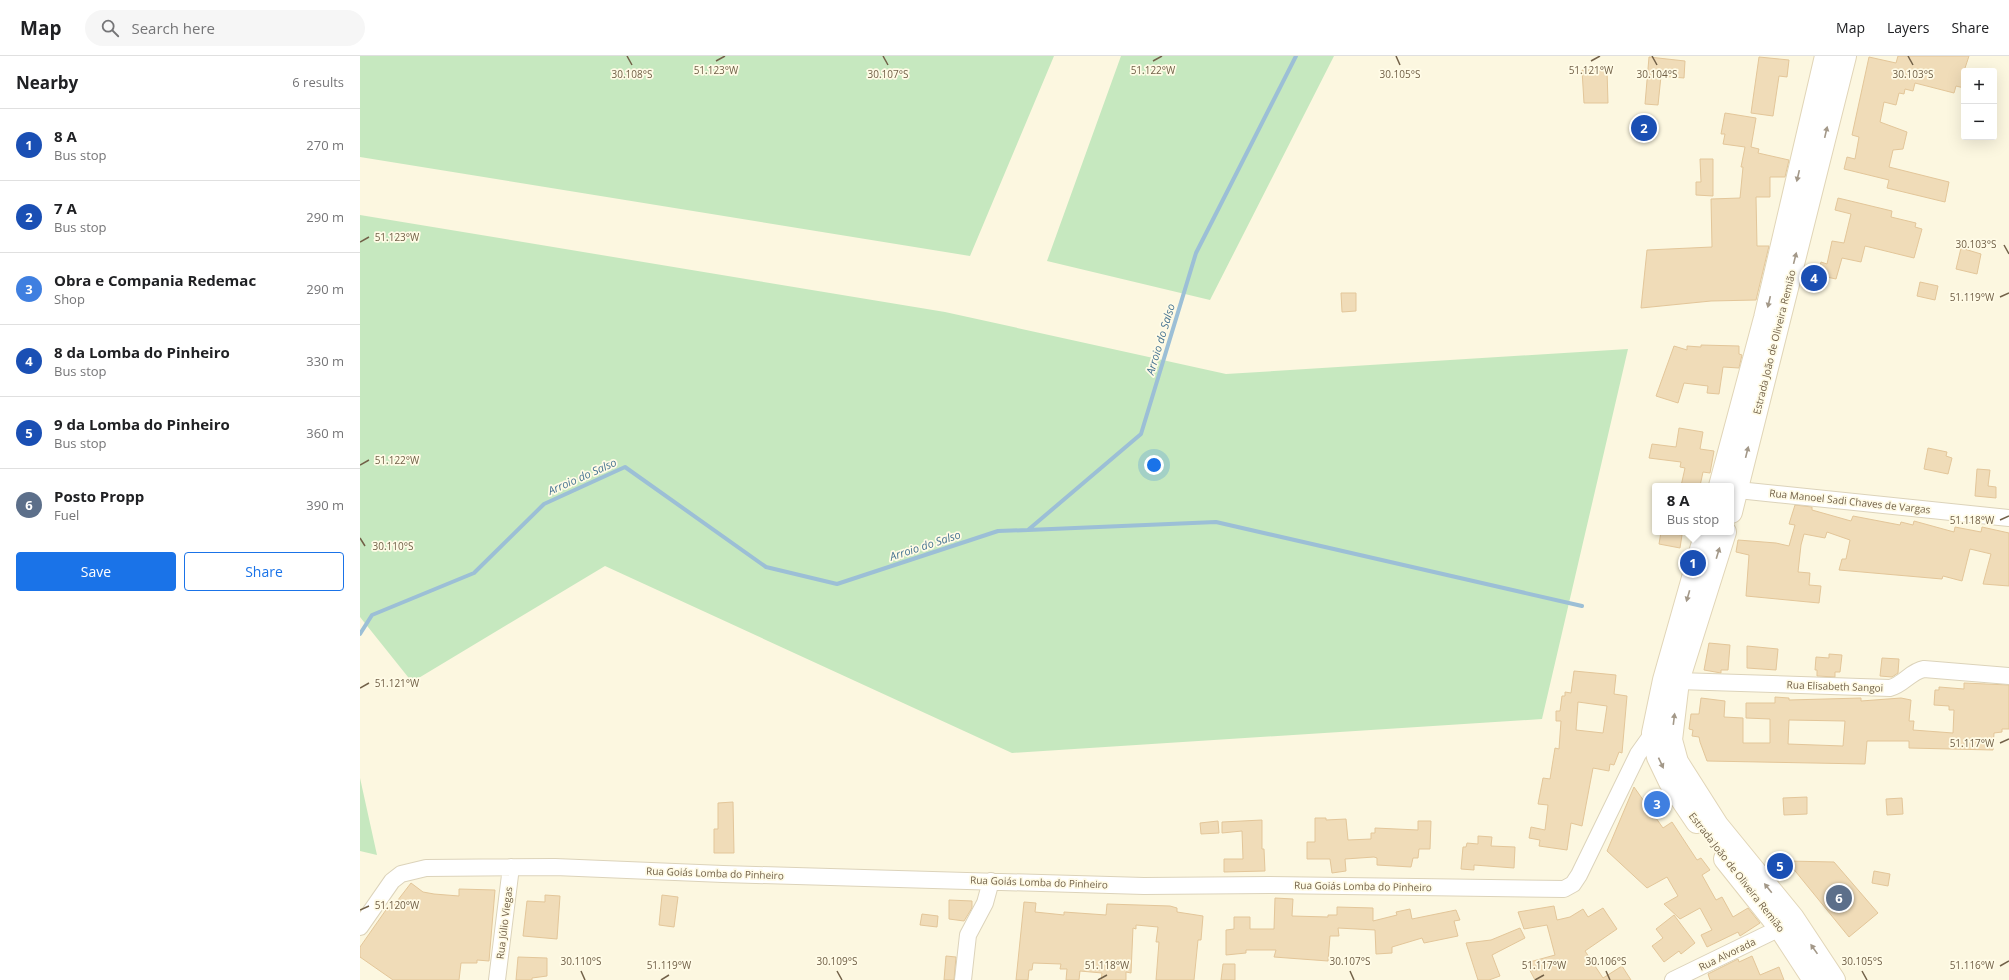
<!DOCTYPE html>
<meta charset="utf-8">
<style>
:root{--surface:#fff;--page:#f6f6f6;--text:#202124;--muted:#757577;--line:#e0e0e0;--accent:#1a73e8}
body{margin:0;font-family:"Open Sans",sans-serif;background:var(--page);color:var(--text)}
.controls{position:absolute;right:12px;top:12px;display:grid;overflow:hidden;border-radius:4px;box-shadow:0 4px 16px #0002}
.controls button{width:36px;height:36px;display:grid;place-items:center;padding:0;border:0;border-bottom:1px solid var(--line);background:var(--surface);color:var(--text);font:20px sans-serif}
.you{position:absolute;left:794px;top:409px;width:14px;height:14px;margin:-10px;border:3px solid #fff;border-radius:50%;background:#1a73e8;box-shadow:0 0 0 6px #1a73e833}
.badge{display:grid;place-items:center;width:26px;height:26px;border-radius:50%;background:var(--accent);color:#fff;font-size:13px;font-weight:700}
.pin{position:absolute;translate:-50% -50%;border:2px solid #fff;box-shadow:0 1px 4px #0006}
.popup{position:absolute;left:1292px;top:427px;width:82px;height:52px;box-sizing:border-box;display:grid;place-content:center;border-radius:4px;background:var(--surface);filter:drop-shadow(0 1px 3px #0005);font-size:13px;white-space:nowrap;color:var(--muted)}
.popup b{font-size:15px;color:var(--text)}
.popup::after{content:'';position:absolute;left:50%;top:100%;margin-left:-8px;border:8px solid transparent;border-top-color:var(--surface)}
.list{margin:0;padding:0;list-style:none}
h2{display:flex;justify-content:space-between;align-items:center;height:52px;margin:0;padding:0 16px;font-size:17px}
h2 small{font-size:13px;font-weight:400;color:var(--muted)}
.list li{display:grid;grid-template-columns:26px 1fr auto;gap:12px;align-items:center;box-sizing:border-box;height:72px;padding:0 16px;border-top:1px solid var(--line)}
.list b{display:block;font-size:15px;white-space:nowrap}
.list p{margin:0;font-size:13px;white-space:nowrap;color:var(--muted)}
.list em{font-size:13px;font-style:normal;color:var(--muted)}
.actions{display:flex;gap:8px;padding:12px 16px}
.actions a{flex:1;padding:9px 0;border:1px solid var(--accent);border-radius:4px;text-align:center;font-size:14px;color:var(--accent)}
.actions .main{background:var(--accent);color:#fff}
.icon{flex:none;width:22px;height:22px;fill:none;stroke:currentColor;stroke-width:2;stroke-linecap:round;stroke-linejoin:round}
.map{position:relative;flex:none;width:1649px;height:924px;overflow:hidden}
header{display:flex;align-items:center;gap:24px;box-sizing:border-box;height:56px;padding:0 20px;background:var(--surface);border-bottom:1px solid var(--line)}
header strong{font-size:19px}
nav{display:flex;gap:22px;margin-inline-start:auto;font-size:14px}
.search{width:280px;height:36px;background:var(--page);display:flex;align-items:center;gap:10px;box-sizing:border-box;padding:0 14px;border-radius:22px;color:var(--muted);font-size:15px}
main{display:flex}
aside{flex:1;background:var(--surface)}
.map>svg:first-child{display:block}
</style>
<header>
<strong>Map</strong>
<div class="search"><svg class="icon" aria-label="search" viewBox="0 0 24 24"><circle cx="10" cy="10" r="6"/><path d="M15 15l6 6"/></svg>Search here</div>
<nav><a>Map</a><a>Layers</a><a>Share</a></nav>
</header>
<main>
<aside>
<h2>Nearby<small>6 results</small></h2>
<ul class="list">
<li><span class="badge" style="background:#1a4fb4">1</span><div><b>8 A</b><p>Bus stop</p></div><em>270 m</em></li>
<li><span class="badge" style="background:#1a4fb4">2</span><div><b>7 A</b><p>Bus stop</p></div><em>290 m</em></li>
<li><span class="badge" style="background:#3f7fe0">3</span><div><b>Obra e Compania Redemac</b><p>Shop</p></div><em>290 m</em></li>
<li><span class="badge" style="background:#1a4fb4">4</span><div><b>8 da Lomba do Pinheiro</b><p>Bus stop</p></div><em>330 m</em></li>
<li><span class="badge" style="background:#1a4fb4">5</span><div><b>9 da Lomba do Pinheiro</b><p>Bus stop</p></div><em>360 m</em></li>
<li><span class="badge" style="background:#5c6f8a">6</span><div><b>Posto Propp</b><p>Fuel</p></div><em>390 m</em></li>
</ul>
<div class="actions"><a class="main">Save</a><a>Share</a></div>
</aside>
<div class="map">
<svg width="1649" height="924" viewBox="0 0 1649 924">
<rect width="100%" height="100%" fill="#fcf7e0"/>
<path fill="#c6e8bf" d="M0,0H694L610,200L0,101Z
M761,0H974L850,244L687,205Z
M0,159L585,256L866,318L1268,293L1182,663L652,697L245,510L52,626L0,561Z
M0,722L17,799L0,795Z"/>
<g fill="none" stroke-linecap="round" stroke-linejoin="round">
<path stroke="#9cbfd6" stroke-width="4" d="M668,474L856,466L1222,550
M0,578L12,559L114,517L184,448L265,411L406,511L477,528L638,475L668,474L781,378L836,197L936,0"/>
</g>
<path fill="#f0dcb8" stroke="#e3c699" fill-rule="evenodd" d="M1538,0H1609L1604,15V32L1596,30L1594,37L1555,27L1553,35L1545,33L1544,38L1539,37L1536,49L1524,46L1520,66L1547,76L1543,93L1533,94L1529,111L1589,126L1585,146L1527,132L1529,124L1484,113L1487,101L1495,103L1499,81L1492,79L1509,1L1536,7Z
M1289,1L1325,5L1324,22L1301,20L1298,49L1285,48Z
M1399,1L1429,4L1427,21L1419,20L1413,60L1391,57Z
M1222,14H1247L1248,47H1224Z
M1365,57L1396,62L1391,91L1399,93L1398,97L1429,104L1425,121H1410V141H1396L1397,190H1409L1396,244L1351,245L1281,252L1287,194L1352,191L1351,143L1380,142L1383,111H1381L1385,91L1363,88L1365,78H1361Z
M1340,103H1353V140L1336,139V126H1341Z
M1478,142L1532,155L1531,161L1556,167L1555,171L1562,173L1554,202L1505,190L1501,206L1482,202L1476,223L1457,219L1461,206L1467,208L1472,185L1484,187L1491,158L1475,154Z
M1601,192L1621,198L1617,218L1596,213Z
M1560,226L1578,230L1575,244L1557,240Z
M981,237H996V255L982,256Z
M1341,289L1379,290V298L1382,299L1379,312L1363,311L1359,338L1347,337L1348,330L1324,327L1318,347L1296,340L1314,290L1327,294V290L1341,291Z
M1319,372L1343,376L1340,393L1354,395L1350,417L1343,416L1340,430H1321L1325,412L1320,411L1321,406L1289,402L1292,388L1316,391Z
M1568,392L1587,396L1586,400L1592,402L1588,418L1564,413Z
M1617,413L1630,414L1628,430L1636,431V442L1615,440Z
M1435,449L1452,451V454L1491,465L1493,460L1540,469L1541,466L1553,469L1554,465L1594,476L1595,471L1621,476L1622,471L1649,477V530L1623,528L1631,498L1610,493L1602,525L1583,520L1582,523L1479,514L1482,503H1486L1490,484L1467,476L1465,482L1444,478L1441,489L1438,516L1450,517L1449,529L1461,530L1459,547L1386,540L1389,499L1376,496L1378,484L1416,487L1429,490L1435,469L1429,468Z
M1301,476L1322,479L1320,492L1299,488Z
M1349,587L1370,589L1368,614H1361V617L1344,614Z
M1387,590L1418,593L1416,614L1387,612Z
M1469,598L1482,599L1480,616H1475V621L1457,620V614H1455L1456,601L1469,602Z
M1522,602L1539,603L1538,617L1532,621L1520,620Z
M1214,615L1256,619L1254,638L1267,640L1262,697L1259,696L1254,709L1250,708L1249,715L1233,712L1222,770L1211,767L1207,794L1179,790L1180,784L1169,782L1171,771L1185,774L1188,749L1178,748L1183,722L1190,723L1195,692L1199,693L1201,665H1196V655H1200L1202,640H1205V636L1211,637ZM1218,646L1247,650L1243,677L1216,674Z
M1604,627L1649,629V673H1642V676L1634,677L1633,694L1549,692V685H1507L1505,708L1347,705L1340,686L1339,681L1332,680L1333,674L1329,673L1331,658H1339L1341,642L1365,645L1364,661L1383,662V687H1410V663L1386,662V647H1415V641L1429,642V644L1501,642V645L1541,642L1551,644L1549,665H1554L1553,674L1593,677L1594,654H1589V650L1574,649L1575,634H1579V631L1604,633ZM1429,664L1485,665L1483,690L1428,688Z
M1274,731L1303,772L1312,766L1337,804L1341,802L1350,814L1342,819L1356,844L1362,841L1373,861L1388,852L1400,867L1380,880L1378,876L1347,891L1341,879L1352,874L1340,852L1320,863L1304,848L1318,840L1307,821L1287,832L1247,795Z
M1447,741V758L1424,759L1423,742Z
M1542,742L1543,758L1527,759L1526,743Z
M373,746L374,797H354V773H358V747Z
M955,762H966V764L986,763L988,784L1011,783V777H1015V772L1058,774V765H1071L1070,793H1059L1058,802H1053L1051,811L1017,809V802L1014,801L985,803L986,815L972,817L970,803H947V786H955Z
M902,764V793H904L905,815L864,816V803H883L882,775L862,777V766Z
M858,765L859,777L841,778L840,767Z
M1118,780L1132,781L1131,790L1155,791L1154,812L1114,809V814L1101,813L1103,791H1106L1107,787L1118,788Z
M1427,805L1474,806L1518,857L1489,881Z
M1514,815L1530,818L1528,830L1512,827Z
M51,827L63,836L74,838L99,840V833L135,834L129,905L117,904V907H101L99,924H33L0,901V891L28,851L31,853Z
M185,839L200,840L197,883L163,880L167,845L185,846Z
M302,839L318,841L314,871L299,869Z
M915,842L933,843L932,860L968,861V859H977V851L1013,852V865L1037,859L1036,856L1050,853L1052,863L1096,854L1100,864L1094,865L1098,880L1064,887L1062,882L1032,891V897L1016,898L1015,874L978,872L979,880H970L968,905L914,901L916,894H886V897L866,899V874L874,873V861H890V873H914Z
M589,844L612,845V852L604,865L589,863Z
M664,846L676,847L675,856L704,859V856L746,859L747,848L810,850L817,852V856L843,860L841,884H838L834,924H796L799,886H796L798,871L776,869V873L773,872L771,917L766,916V924H741L742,917L720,915L719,924H706L707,913H700L701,908L673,907L672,914H669L668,924H656Z
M1194,850L1197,864L1210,861L1223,853L1228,861L1243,852L1257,873L1225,895L1243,922L1262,910L1271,924H1175L1166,907L1195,899L1187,869L1164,873L1158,856Z
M562,858L578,860L577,871L560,869Z
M1314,859L1335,887L1321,898L1319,895L1304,906L1292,890L1303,882L1296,873Z
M1160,872L1165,882L1132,899L1140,920L1129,924H1118L1106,887L1131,884Z
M586,900L596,901L594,924H584Z
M1392,900L1400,919L1419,911L1424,924H1350L1348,918L1378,903L1379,906Z
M158,901L187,902V920L172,922V924H156Z
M863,908H875V924H861Z"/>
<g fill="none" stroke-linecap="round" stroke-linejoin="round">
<g stroke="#dcd3ba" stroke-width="18">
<path id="street" d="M1378,434L1649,462
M1318,625L1530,632C1543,629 1551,615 1564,613L1649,620
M0,871L32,825L41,818L66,812L195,811L363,818L784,830L910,829L1204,833L1213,828L1219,819L1278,698L1293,677
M137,924L151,811
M603,924L608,879L625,847L631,825
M1313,924L1420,872"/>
</g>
<g stroke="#e1d5b7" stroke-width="24">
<path id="secondary" d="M1360,430L1405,262L1466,0
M1371,456L1485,0
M1365,476L1318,625L1311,684L1317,706L1357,769L1433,862L1474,924
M1337,766L1310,726L1298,701L1293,677L1304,624L1346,476
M1365,803L1420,872L1454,924"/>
</g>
<use href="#street" stroke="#fff" stroke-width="16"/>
<use href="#secondary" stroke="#fff" stroke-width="22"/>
</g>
<defs><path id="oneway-solid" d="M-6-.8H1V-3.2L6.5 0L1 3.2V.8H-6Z"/></defs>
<g fill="#a39888">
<use href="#oneway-solid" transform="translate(1466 76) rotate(-77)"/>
<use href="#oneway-solid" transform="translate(1438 120) rotate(103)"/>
<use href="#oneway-solid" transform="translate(1435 202) rotate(-76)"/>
<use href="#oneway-solid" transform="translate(1409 246) rotate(103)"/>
<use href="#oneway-solid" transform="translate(1387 396) rotate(-76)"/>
<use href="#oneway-solid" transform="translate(1358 497) rotate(-73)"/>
<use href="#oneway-solid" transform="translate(1328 540) rotate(106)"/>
<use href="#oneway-solid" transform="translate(1314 663) rotate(-83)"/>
<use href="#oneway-solid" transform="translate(1301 707) rotate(65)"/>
<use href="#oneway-solid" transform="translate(1408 832) rotate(-129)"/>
<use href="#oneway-solid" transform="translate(1454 893) rotate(-125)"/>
</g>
<path fill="none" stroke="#726148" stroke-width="1.5" d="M267,0L272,9M523,0L528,9M1036,0L1040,9M1292,0L1297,9M1548,0L1553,9M356,5L365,0M793,5L802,0M1231,5L1240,0M0,186L9,181M1644,189L1649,198M1640,241L1649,237M0,409L9,404M1640,464L1649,460M0,482L5,490M0,632L9,627M1640,687L1649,683M0,854L9,850M1640,910L1649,905M221,915L225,924M477,915L482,924M990,915L994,924M1246,915L1250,924M1502,915L1507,924M301,924L309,919M738,924L747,919M1175,924L1184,919"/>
<g text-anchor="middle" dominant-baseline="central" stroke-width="3.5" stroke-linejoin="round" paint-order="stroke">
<g font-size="10" fill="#726148" stroke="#fffbe6">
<text transform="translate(1414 286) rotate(-76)">Estrada João de Oliveira Remião</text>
<text transform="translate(1490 445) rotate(6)">Rua Manoel Sadi Chaves de Vargas</text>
<text transform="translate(1475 630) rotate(2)">Rua Elisabeth Sangoi</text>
<text transform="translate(1377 816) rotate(52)">Estrada João de Oliveira Remião</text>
<text transform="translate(355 817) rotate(2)">Rua Goiás Lomba do Pinheiro</text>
<text transform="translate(679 826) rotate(2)">Rua Goiás Lomba do Pinheiro</text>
<text transform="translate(1003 830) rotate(1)">Rua Goiás Lomba do Pinheiro</text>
<text transform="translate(144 867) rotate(-83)">Rua Júlio Viegas</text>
<text transform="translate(1367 898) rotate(-26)">Rua Alvorada</text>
</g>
<g font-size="11" font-style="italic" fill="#487593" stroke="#fffbe6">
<text transform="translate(800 283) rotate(-73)">Arroio do Salso</text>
<text transform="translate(222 420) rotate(-24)">Arroio do Salso</text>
<text transform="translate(565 489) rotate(-18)">Arroio do Salso</text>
</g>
</g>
<g font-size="10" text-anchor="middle" fill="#726148" stroke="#fffbe6" stroke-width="3.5" stroke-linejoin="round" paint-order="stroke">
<text x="356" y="18">51.123°W</text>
<text x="793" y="18">51.122°W</text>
<text x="1231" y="18">51.121°W</text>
<text x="272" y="22">30.108°S</text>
<text x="528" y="22">30.107°S</text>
<text x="1040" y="22">30.105°S</text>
<text x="1297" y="22">30.104°S</text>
<text x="1553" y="22">30.103°S</text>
<text x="37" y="185">51.123°W</text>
<text x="1616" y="192">30.103°S</text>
<text x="1612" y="245">51.119°W</text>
<text x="37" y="408">51.122°W</text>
<text x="1612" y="468">51.118°W</text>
<text x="33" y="494">30.110°S</text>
<text x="37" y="631">51.121°W</text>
<text x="1612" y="691">51.117°W</text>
<text x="37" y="853">51.120°W</text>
<text x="221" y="909">30.110°S</text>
<text x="477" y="909">30.109°S</text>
<text x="990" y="909">30.107°S</text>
<text x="1246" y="909">30.106°S</text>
<text x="1502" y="909">30.105°S</text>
<text x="309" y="913">51.119°W</text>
<text x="747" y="913">51.118°W</text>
<text x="1184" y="913">51.117°W</text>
<text x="1612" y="913">51.116°W</text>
</g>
</svg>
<div class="controls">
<button>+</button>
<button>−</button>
</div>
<div class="you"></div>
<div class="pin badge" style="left:1333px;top:507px;background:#1a4fb4">1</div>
<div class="popup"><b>8 A</b>Bus stop</div>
<div class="pin badge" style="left:1284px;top:72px;background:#1a4fb4">2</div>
<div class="pin badge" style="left:1297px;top:748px;background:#3f7fe0">3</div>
<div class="pin badge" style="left:1454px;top:222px;background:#1a4fb4">4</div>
<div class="pin badge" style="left:1420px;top:810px;background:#1a4fb4">5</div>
<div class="pin badge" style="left:1479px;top:842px;background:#5c6f8a">6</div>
</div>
</main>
